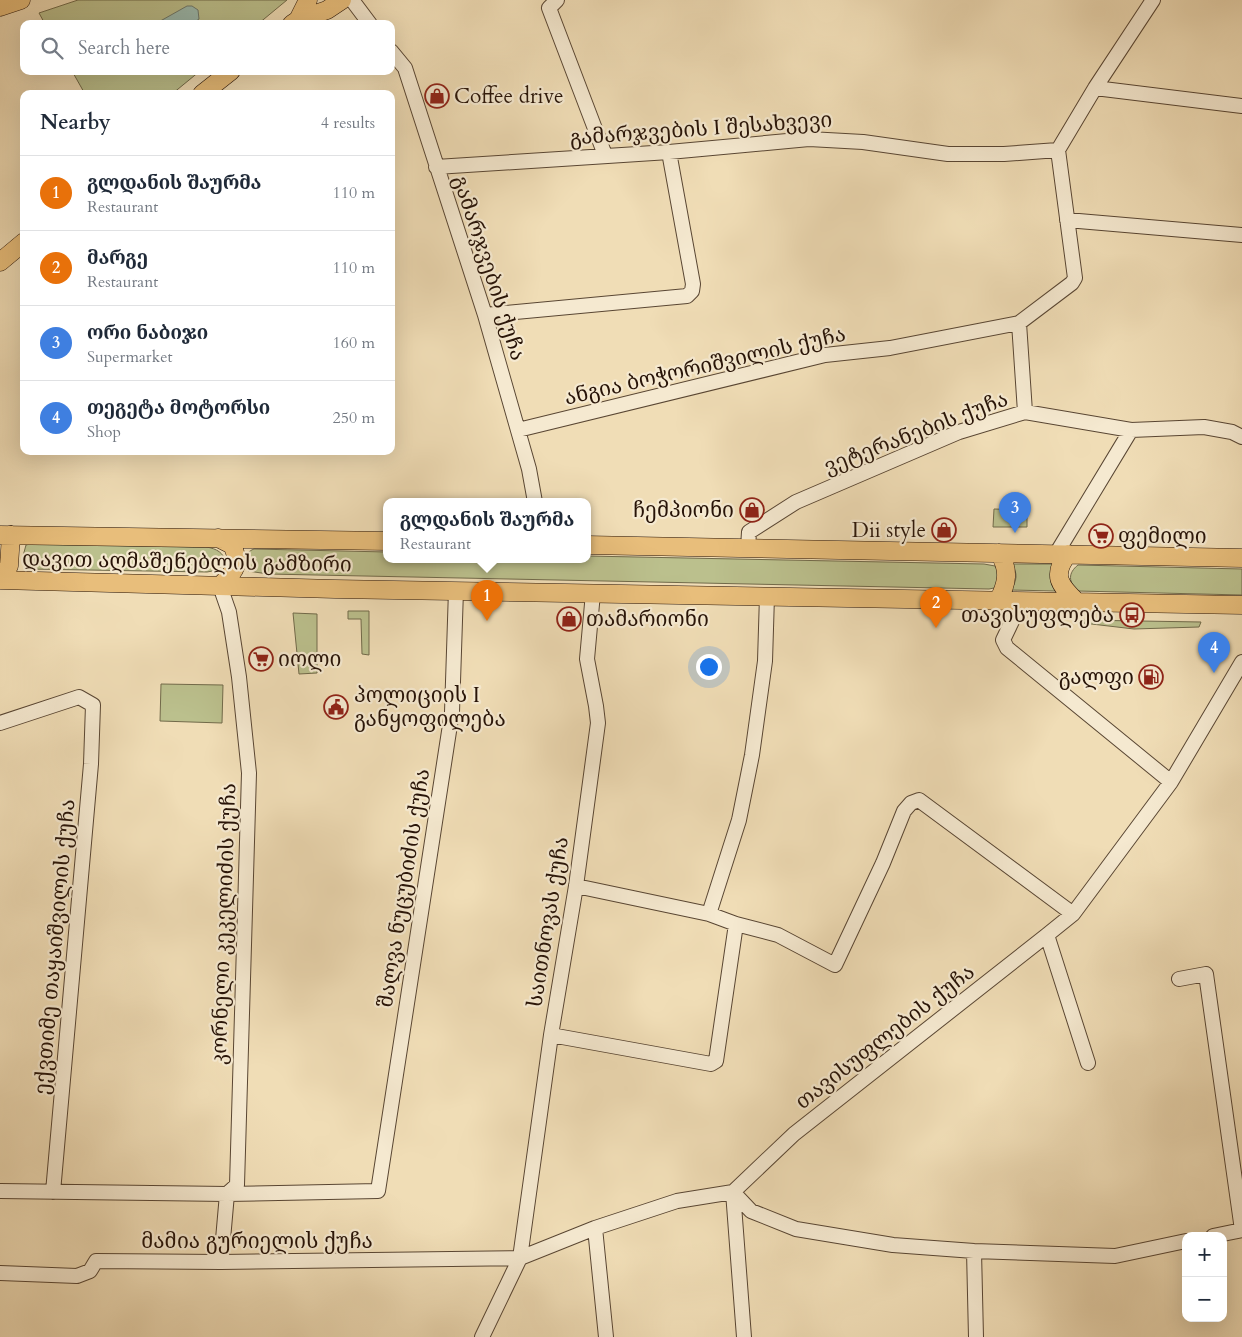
<!DOCTYPE html>
<meta charset="utf-8">
<style>
:root{--surface:#fff;--page:#f2f2f3;--text:#1f2937;--muted:#747a83;--line:#e0e1e3;--accent:#8f2418}
body{margin:0;font-family:Cardo,"Noto Serif Georgian",serif;background:var(--page);color:var(--text)}
.controls{position:absolute;right:15px;bottom:15px;display:grid;overflow:hidden;border-radius:10px;box-shadow:0 5px 20px #0002}
.controls button{width:45px;height:45px;display:grid;place-items:center;padding:0;border:0;border-bottom:1px solid var(--line);background:var(--surface);color:var(--text);font:25px sans-serif}
.you{position:absolute;left:708px;top:666px;width:18px;height:18px;margin:-12px;border:4px solid #fff;border-radius:50%;background:#1a73e8;box-shadow:0 0 0 8px #1a73e833}
.badge{display:grid;place-items:center;width:32px;height:32px;border-radius:50%;background:var(--accent);color:#fff;font-size:16px;font-weight:700}
.pin{position:absolute;translate:-50% -41px;filter:drop-shadow(0 1px 2px #0008)}
.pin::after{content:'';position:absolute;top:26px;width:18px;height:15px;background:inherit;clip-path:polygon(0 0,100% 0,50% 100%)}
.popup{position:absolute;left:383px;top:498px;width:208px;height:65px;box-sizing:border-box;display:grid;place-content:center;border-radius:10px;background:var(--surface);filter:drop-shadow(0 1px 4px #0005);font-size:16px;white-space:nowrap;color:var(--muted)}
.popup b{font-size:19px;color:var(--text)}
.popup::after{content:'';position:absolute;left:50%;top:100%;margin-left:-10px;border:10px solid transparent;border-top-color:var(--surface)}
.list{margin:0;padding:0;list-style:none}
h2{display:flex;justify-content:space-between;align-items:center;height:65px;margin:0;padding:0 20px;font-size:21px}
h2 small{font-size:16px;font-weight:400;color:var(--muted)}
.list li{display:grid;grid-template-columns:32px 1fr auto;gap:15px;align-items:center;box-sizing:border-box;height:75px;padding:0 20px;border-top:1px solid var(--line)}
.list b{display:block;font-size:19px;white-space:nowrap}
.list p{margin:0;font-size:16px;white-space:nowrap;color:var(--muted)}
.list em{font-size:16px;font-style:normal;color:var(--muted)}
.icon{flex:none;width:28px;height:28px;fill:none;stroke:currentColor;stroke-width:2;stroke-linecap:round;stroke-linejoin:round}
.map{position:relative;flex:none;width:1242px;height:1337px;overflow:hidden}
.search{position:absolute;background:var(--surface);box-shadow:0 5px 20px #0002;left:20px;top:20px;width:375px;height:55px;display:flex;align-items:center;gap:12px;box-sizing:border-box;padding:0 18px;border-radius:10px;color:var(--muted);font-size:19px}
.panel{position:absolute;background:var(--surface);box-shadow:0 5px 20px #0002;left:20px;top:90px;width:375px;height:365px;border-radius:10px}
.map>svg:first-child{display:block}
</style>
<div class="map">
<svg width="1242" height="1337" viewBox="0 0 1242 1337">
<rect width="100%" height="100%" fill="#f0ddb6"/>
<filter id="stains"><feTurbulence type="fractalNoise" baseFrequency=".004" numOctaves="4"/><feColorMatrix values="0 0 0 0 .2 0 0 0 0 .09 0 0 0 0 .02 0 0 0 .5 -.17"/></filter>
<radialGradient id="worn" r=".72"><stop offset=".6" stop-color="#630" stop-opacity="0"/><stop offset="1" stop-color="#630" stop-opacity=".3"/></radialGradient>
<path fill="#bbc08d" stroke="#716a4a" d="M78,0H287L258,24H45L39,13Z
M72,71H200L172,94H85Z
M994,509L1027,510V527H993Z
M30,544L206,547C229,550 231,569 207,572L29,569L25,567L23,556L26,545Z
M254,549L387,552V560H587V556L984,564L995,566L998,571L997,585L994,588L989,589L268,574L248,571C243,563 243,553 254,549Z
M1012,564H1056C1048,574 1049,581 1055,591L1011,590C1017,580 1018,574 1012,564Z
M1078,565L1242,569V595L1078,591C1068,582 1068,573 1078,565Z
M348,611H369V655L362,654L361,619H348Z
M293,613L317,614V673L299,674Z
M1080,620L1201,622L1199,627L1134,629L1083,623Z
M161,684L223,685L222,723L160,721Z"/>
<path fill="#9abbb1" stroke="#6c786d" d="M187,6H192L198,10L199,19L192,24H155Z"/>
<g fill="none" stroke-linecap="round" stroke-linejoin="round">
<g stroke="#594633" stroke-width="16">
<path id="minor" d="M352,0L370,24
M557,0L549,8L605,155
M391,51L405,68L485,315L529,469L535,502
M1095,88L1242,106
M436,167L669,152L809,139L863,142L948,154H1004L1058,150
M1067,220L1242,235
M485,315L687,296L692,291L693,284L669,152
M1019,323L1025,412
M518,430L825,355L890,348L1019,323L1072,283L1075,278L1058,150L1095,88L1153,0
M748,548L749,532L796,502L959,432L1025,412L1131,430L1204,427L1232,432L1242,437
M1056,554L1131,430
M220,586L229,612L239,677L249,773L237,1185L227,1194L221,1262
M1014,601V617L1003,640L1007,648L1171,782
M0,723L79,697L93,705L91,764L53,1192
M576,886L709,914L736,924L778,935L835,965L883,863L904,811L911,803L919,800L1073,914
M709,914L739,820L752,755L765,661L767,596
M1047,935L1088,1063
M1179,979L1206,974L1242,1230
M551,1035L711,1064L716,1061L736,924
M0,1191L227,1194L378,1191L452,712L456,590
M733,1192L751,1211L796,1229L893,1245L974,1251L1115,1256L1186,1241
M733,1192L744,1337
M595,1228L606,1337
M1213,1236L1242,1230
M974,1251L976,1337
M0,1273L77,1276L90,1271L96,1261L221,1262L520,1258L551,1035L576,886L598,723L596,706L587,659L593,593
M482,1337L520,1258L595,1228L677,1201L733,1192L794,1134L1047,935L1073,914L1171,782L1242,662"/>
</g>
<g stroke="#271307" stroke-width="19">
<path id="major" d="M0,7L21,0
M298,20L308,0
M292,24L298,20L327,10L342,0
M202,94L231,71
M0,262L24,242
M0,535L387,541
M218,538L232,545C242,566 234,571 220,586
M587,545L1242,558
M1068,554C1051,575 1060,586 1077,602
M0,579L9,566L11,535
M0,580L335,589L1242,605
M998,601C1007,584 1010,570 999,553"/>
</g>
<use href="#minor" stroke="#f5e9d0" stroke-width="14"/>
<use href="#major" stroke="#e8be7b" stroke-width="18"/>
</g>
<defs>
<g id="shop-ring" transform="scale(1.25)"><circle r="9.5" fill="#f5e9d0" stroke="#8f2418" stroke-width="1.5"/><path d="M-5-2.5h2.3a2.7 3.5 0 0 1 5.4 0H5L5.5 6h-11ZM-1.5-2.5h3a1.5 2.3 0 0 0-3 0Z" fill="#8f2418"/></g>
<g id="supermarket-ring" transform="scale(1.25)"><circle r="9.5" fill="#f5e9d0" stroke="#8f2418" stroke-width="1.5"/><path d="M-6-5.5h2.5l.6 2H6L4.5 2H-2.5L-4.4-4H-6ZM-1.5 3.2a1.3 1.3 0 1 0 .1 0ZM3 3.2a1.3 1.3 0 1 0 .1 0Z" fill="#8f2418"/></g>
<g id="bus-ring" transform="scale(1.25)"><circle r="9.5" fill="#f5e9d0" stroke="#8f2418" stroke-width="1.5"/><path d="M-5-6H5V4H4V6H2V4H-2V6H-4V4H-5ZM-3.5-4V0h7V-4ZM-3.5 1.2v1.5H-2V1.2ZM2 1.2v1.5H3.5V1.2Z" fill="#8f2418"/></g>
<g id="fuel-ring" transform="scale(1.25)"><circle r="9.5" fill="#f5e9d0" stroke="#8f2418" stroke-width="1.5"/><path d="M-5.5-6h7V0h2V4h1.3V-2.5L3-4.5l.8-.8L6-3V5H2.5V1h-1V6h-7ZM-4.2-4.7v3.2H.2V-4.7Z" fill="#8f2418"/></g>
<g id="civic-ring" transform="scale(1.25)"><circle r="9.5" fill="#f5e9d0" stroke="#8f2418" stroke-width="1.5"/><path d="M-.6-6.5H3V-4.5H.6V-3L4-1V1h2V6H-6V1h2V-1L-.6-3ZM-1.2 2.5V6h2.4V2.5Z" fill="#8f2418"/></g>
</defs>
<g fill-rule="evenodd">
<use href="#shop-ring" x="437" y="96"/>
<use href="#shop-ring" x="752" y="510"/>
<use href="#shop-ring" x="944" y="530"/>
<use href="#supermarket-ring" x="1101" y="536"/>
<use href="#bus-ring" x="1132" y="615"/>
<use href="#shop-ring" x="569" y="619"/>
<use href="#supermarket-ring" x="261" y="659"/>
<use href="#fuel-ring" x="1151" y="677"/>
<use href="#civic-ring" x="336" y="707"/>
</g>
<g text-anchor="middle" dominant-baseline="central" stroke-width="4.5" stroke-linejoin="round" paint-order="stroke">
<g font-size="21" fill="#271307" stroke="#f5e9d0" text-anchor="start">
<text x="454" y="96">Coffee drive</text>
<text x="734" y="510" text-anchor="end">ჩემპიონი</text>
<text x="926" y="530" text-anchor="end">Dii style</text>
<text x="1118" y="536">ფემილი</text>
<text x="1114" y="615" text-anchor="end">თავისუფლება</text>
<text x="586" y="619">თამარიონი</text>
<text x="278" y="659">იოლი</text>
<text x="1134" y="677" text-anchor="end">გალფი</text>
<text x="354" y="695">პოლიციის I<tspan x="354" dy="24">განყოფილება</tspan></text>
</g>
<g font-size="21" fill="#271307" stroke="#f5e9d0">
<text transform="translate(701 129) rotate(-4)">გამარჯვების I შესახვევი</text>
<text transform="translate(489 268) rotate(72)">გამარჯვების ქუჩა</text>
<text transform="translate(705 366) rotate(-13)">ანგია ბოჭორიშვილის ქუჩა</text>
<text transform="translate(916 433) rotate(-21)">ვეტერანების ქუჩა</text>
<text transform="translate(187 562) rotate(1)">დავით აღმაშენებლის გამზირი</text>
<text transform="translate(404 888) rotate(-81)">შალვა ნუცუბიძის ქუჩა</text>
<text transform="translate(548 922) rotate(-81)">საითნოვას ქუჩა</text>
<text transform="translate(224 924) rotate(-88)">კორნელი კეკელიძის ქუჩა</text>
<text transform="translate(55 947) rotate(-85)">ექვთიმე თაყაიშვილის ქუჩა</text>
<text transform="translate(885 1037) rotate(-38)">თავისუფლების ქუჩა</text>
<text x="257" y="1241">მამია გურიელის ქუჩა</text>
</g>
</g>
<rect width="100%" height="100%" filter="url(#stains)"/>
<rect width="100%" height="100%" fill="url(#worn)"/>
</svg>
<div class="controls">
<button>+</button>
<button>−</button>
</div>
<div class="you"></div>
<div class="pin badge" style="left:487px;top:621px;background:#e8710a">1</div>
<div class="popup"><b>გლდანის შაურმა</b>Restaurant</div>
<div class="pin badge" style="left:936px;top:628px;background:#e8710a">2</div>
<div class="pin badge" style="left:1015px;top:533px;background:#3f7fe0">3</div>
<div class="pin badge" style="left:1214px;top:673px;background:#3f7fe0">4</div>
<div class="search"><svg class="icon" aria-label="search" viewBox="0 0 24 24"><circle cx="10" cy="10" r="6"/><path d="M15 15l6 6"/></svg>Search here</div>
<section class="panel">
<h2>Nearby<small>4 results</small></h2>
<ul class="list">
<li><span class="badge" style="background:#e8710a">1</span><div><b>გლდანის შაურმა</b><p>Restaurant</p></div><em>110 m</em></li>
<li><span class="badge" style="background:#e8710a">2</span><div><b>მარგე</b><p>Restaurant</p></div><em>110 m</em></li>
<li><span class="badge" style="background:#3f7fe0">3</span><div><b>ორი ნაბიჯი</b><p>Supermarket</p></div><em>160 m</em></li>
<li><span class="badge" style="background:#3f7fe0">4</span><div><b>თეგეტა მოტორსი</b><p>Shop</p></div><em>250 m</em></li>
</ul>
</section>
</div>
